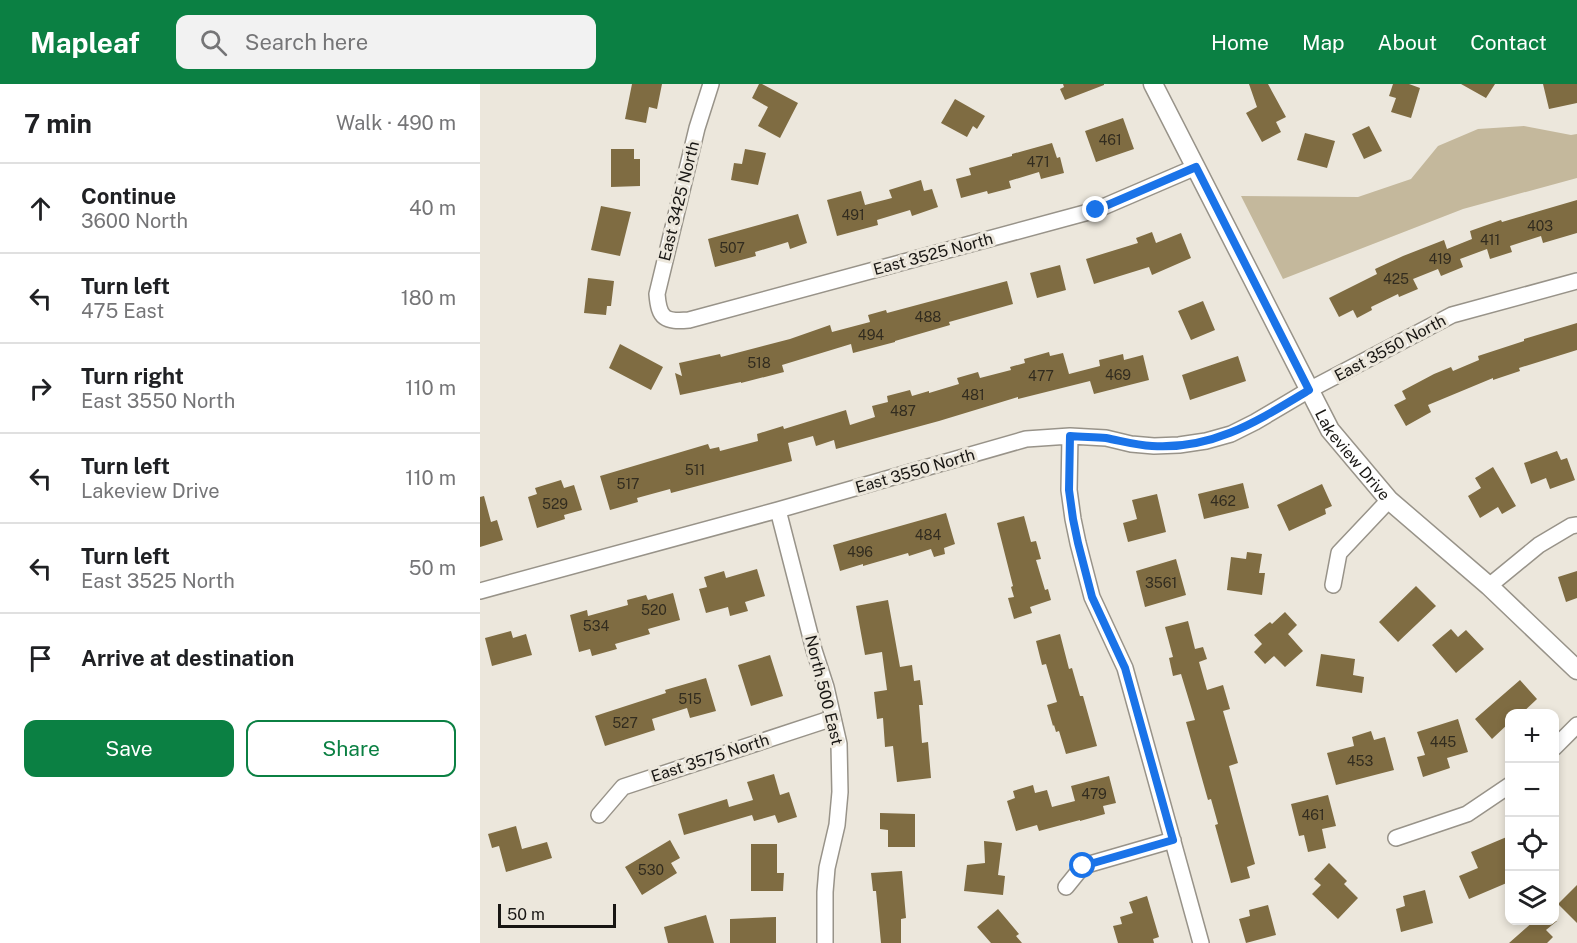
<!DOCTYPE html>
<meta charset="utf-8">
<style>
:root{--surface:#fff;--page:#f2f2f2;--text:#202124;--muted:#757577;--line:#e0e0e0;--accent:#0b8043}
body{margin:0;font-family:"Public Sans",sans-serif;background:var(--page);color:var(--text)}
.controls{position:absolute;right:18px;bottom:18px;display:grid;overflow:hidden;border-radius:12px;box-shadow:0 3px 9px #0003}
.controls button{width:54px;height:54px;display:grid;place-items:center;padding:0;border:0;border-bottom:2px solid var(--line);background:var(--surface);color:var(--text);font:30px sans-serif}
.scale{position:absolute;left:18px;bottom:15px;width:118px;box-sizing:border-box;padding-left:6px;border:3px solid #181613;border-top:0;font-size:16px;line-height:21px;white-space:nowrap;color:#181613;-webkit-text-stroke:4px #ece7dc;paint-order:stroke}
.stop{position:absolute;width:18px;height:18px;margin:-14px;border:4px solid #1a73e8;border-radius:50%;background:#fff}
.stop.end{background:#1a73e8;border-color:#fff;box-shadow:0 2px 6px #0008}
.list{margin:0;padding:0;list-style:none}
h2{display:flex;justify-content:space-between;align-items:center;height:78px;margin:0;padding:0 24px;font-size:26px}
h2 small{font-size:20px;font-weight:400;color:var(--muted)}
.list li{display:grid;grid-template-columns:39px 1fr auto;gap:18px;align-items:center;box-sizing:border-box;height:90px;padding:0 24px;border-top:2px solid var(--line)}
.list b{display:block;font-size:22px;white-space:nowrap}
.list p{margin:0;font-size:20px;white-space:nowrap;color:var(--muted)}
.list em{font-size:20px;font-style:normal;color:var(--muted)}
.actions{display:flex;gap:12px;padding:18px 24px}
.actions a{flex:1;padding:14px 0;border:2px solid var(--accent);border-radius:12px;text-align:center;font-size:21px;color:var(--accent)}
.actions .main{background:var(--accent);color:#fff}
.icon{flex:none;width:33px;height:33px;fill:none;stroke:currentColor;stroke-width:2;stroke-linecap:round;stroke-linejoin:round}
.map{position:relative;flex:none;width:1097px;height:859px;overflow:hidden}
header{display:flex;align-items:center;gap:36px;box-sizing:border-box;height:84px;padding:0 30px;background:var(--accent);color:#fff}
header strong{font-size:28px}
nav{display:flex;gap:33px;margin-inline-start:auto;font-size:21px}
.search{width:420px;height:54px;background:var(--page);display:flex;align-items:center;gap:15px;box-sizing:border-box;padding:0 21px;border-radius:12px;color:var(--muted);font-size:22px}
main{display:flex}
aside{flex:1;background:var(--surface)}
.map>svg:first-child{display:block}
</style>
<header>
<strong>Mapleaf</strong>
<div class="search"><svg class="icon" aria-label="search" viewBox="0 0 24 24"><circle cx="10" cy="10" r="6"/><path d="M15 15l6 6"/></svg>Search here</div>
<nav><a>Home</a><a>Map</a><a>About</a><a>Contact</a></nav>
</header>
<main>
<aside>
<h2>7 min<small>Walk · 490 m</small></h2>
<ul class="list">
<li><svg class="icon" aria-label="ahead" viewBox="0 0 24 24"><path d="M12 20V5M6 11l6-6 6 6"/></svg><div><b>Continue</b><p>3600 North</p></div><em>40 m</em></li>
<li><svg class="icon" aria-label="left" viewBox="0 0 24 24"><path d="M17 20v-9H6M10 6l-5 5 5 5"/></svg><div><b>Turn left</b><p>475 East</p></div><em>180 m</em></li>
<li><svg class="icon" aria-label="right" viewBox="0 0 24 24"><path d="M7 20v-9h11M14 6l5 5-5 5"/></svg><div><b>Turn right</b><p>East 3550 North</p></div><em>110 m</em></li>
<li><svg class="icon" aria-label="left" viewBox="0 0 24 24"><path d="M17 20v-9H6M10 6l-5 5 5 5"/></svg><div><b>Turn left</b><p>Lakeview Drive</p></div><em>110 m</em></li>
<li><svg class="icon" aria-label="left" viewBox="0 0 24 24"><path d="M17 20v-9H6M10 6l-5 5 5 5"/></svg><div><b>Turn left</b><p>East 3525 North</p></div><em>50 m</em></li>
<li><svg class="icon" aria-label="arrive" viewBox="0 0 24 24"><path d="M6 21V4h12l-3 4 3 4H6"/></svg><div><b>Arrive at destination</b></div></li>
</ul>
<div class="actions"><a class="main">Save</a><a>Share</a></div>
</aside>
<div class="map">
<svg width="1097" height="859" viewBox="0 0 1097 859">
<rect width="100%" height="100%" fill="#ece7dc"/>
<path fill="#c4b89c" d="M1044,42L1091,51L1097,50V94L983,125L803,195L761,112L878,113L931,95L958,62L998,45Z"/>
<path fill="#7f6c42" d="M152,0H182L177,25L169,23L166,39L145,35Z
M279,0H282L318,19L300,54L278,42L288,23L272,14Z
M583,0H624V1L585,16L580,5L584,3Z
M769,0H788L806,33L796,38L801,48L782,58L766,29L777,23Z
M913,0H929L940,4L931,34L911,28L916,14L909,12Z
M981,0H1015L1006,14Z
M1063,0H1097V19L1069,25Z
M475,15L505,32L497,45L493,42L487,53L461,39Z
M643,34L654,65L616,78L605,47Z
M889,42L902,67L884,75L872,50Z
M825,49L855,57L847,84L817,76Z
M572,59L577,74L580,73L584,89L561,95L559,88L529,97L531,104L508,110L507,107L481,114L476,95L491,91L489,84L532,72V70Z
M131,65H154V75H160V102L131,103Z
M265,65L286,69L278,101L251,96L254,79L262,80Z
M441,96L444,107L452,105L458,123L432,132L430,126L397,136L398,141L357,152L347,116L381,107L385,121L412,114L409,106Z
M1097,116V149L1063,159L1061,152L1030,162L1032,168L1010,175L1007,165L980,175L983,183L961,192L958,185L933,195L938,205L919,213L918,210L891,223L892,226L877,234L873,226L859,233L849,214L897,190L895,185L923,172L964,156L967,165L992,155L990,147L1021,136L1022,138Z
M121,122L151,128L140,172L111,166Z
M318,130L327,159L310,165L308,158L275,168L276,172L235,183L228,155Z
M672,148L676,159L701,149L711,174L672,191L669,183L614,200L606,175L658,159L656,154Z
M580,181L586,206L557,214L550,189Z
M108,194L134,197L131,222H127L126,231L104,229Z
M527,197L533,220L469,238L470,241L415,257V258L373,269L371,260L302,281L304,288L261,299V298L200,311L195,289L202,292L199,279L240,270L241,273L310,255L350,241L352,248L390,238L388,231L406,226L407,229Z
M723,217L735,246L711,256L698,227Z
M1097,239V266L1039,284L1040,287L1013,296V294L948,321L951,328L926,342L914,321L926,315L922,307L954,290L971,283L973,287L999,276L998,272L1044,257V255Z
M140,260L183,283L171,306L129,284Z
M569,268L570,272L583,269L589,290L620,282L619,276L643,270L644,276L663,271L669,296L614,310L610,297L538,315V313L459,337L356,365L354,356L336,362L333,352L308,359L312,377L191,409L190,405L157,414L158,418L130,426L120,392L228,360L230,365L239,363L240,367L278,357L277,350L303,342L304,345L366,326L370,341L395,333L392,322L408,318L407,312L430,306L432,312L449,307V309L479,300L477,294L498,288L500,294L531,286L530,283L545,279L544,275Z
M758,272L766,297L710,316L702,291Z
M1077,367L1081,376L1087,374L1095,396L1070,405L1066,394L1051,400L1044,379Z
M1013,383L1036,422L1022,430L1018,423L1000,434L988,412L1001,404L995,394Z
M81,396L84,404L94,401L102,426L84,431L85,435L57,444L48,413L57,410L55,404Z
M763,399L769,424L724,435L718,410Z
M842,400L852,422L845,425L846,430L809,447L797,421Z
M677,410L686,448L648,458L643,439L657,435L652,416Z
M4,412L11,438L17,436L23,456L0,463V413Z
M466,429L475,460L464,464L465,470L454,473L451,465L429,472L428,469L383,482V480L360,487L353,461Z
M544,432L551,458L556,457L561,475L556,476L565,506L568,505L571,516L550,523L552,529L534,535L528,514L534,513L531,503L533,502L517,439Z
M767,468L782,470L779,489H785L782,511L747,506L751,473L766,475Z
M696,475L706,511L665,523L656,487Z
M277,485L285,512L265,518L268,527L250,532L248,523L226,529L219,505L227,503L224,493L244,487L246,494Z
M1097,487V514L1086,518L1078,493Z
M936,502L956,522L918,558L899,538Z
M193,509L200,536L168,545L170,550L135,560L137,565L112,572L110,565L99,568L90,531L107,526L108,532L148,521L147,516L166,511L168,516Z
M408,516L420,583L432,581L434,597L440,596L443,621H439L442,659L448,658L451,694L417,698L413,662L405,663L403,634L397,635L394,608L407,606L402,568L385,571L376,522Z
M805,528L817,541L808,550L823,567L805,583L794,572L785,580L774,568L782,560L774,551L790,538L792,540Z
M708,537L715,565L723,563L727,575L719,578L727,606L743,601L750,625L743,627L758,679L749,682L775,780L767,783L770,794L751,799L735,741L738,740L731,715L728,716L706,638L715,636L701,590L693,592L689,574L693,573L685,543Z
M971,545L978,553L986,546L1004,565L976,589L952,561Z
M31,547L33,554L46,550L52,571L12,582L5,554Z
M580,550L589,585L592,584L600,612H603L617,662L586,670L579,647L576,648L574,641L573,642L567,621L577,618L566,580L562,581L556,557Z
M841,570L875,575L873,591L884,593L882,609L836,602Z
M290,571L303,612L271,622L258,581Z
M226,594L236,627L210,634L207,624L172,635L175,646L125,662L115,632L186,609L185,606Z
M1040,596L1057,615L1041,630H1029V639L1012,655L995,635Z
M978,635L988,668L967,674L970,684L943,693L937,673L945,671L937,648Z
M891,647L894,656L905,653L914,686L856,701L847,669L874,662L872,653Z
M294,690L300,711L309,708L317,733L298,739L295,731L274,737L272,731L204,751L198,730L247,715L249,723L273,716L267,698Z
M629,692L636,719L623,722L625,730L600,737V736L559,747L557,741L536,747L527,717L535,714L533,707L553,701L555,709L567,706L572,723L595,717L591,702Z
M848,711L856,742L842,745L846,764L828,768L824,751L819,752L811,720Z
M400,729L435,730V763H408V746L400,745Z
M36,742L42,765L67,758L72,774L26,788L19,762L12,764L8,750Z
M1029,752V798L989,815L979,792L998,784L991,768Z
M190,756L200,774L191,779L197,789L162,811L145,783Z
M504,757L522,759L518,791L525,792L523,811L484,807L487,781L505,779Z
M271,760H297V789H304L303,807H271Z
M849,779L867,797L864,800L878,814L858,835L832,810L841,801L834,795Z
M422,787L426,834L421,835V859H401L396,807H393L391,789Z
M1097,801V839L1078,820Z
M945,806L953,839L921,848L916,825L925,822L923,812Z
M667,812L679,853L673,855L674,859H638L633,842L642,840L640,833L653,829L649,818Z
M788,821L796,851L766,859L759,835L770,832L769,826Z
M518,825L539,850L536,852L542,859H511L497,843Z
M226,831L234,859H188L184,843Z
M296,833V859H250V835Z
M1054,837H1077L1066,846L1073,853L1067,859H1029Z"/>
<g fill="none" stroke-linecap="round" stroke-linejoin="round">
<g stroke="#989389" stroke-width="18">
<path id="minor" d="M231,0L217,44L177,210C179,235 185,238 209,236L616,126L716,83
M590,352L589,406L593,435L598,459L612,513L645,584L721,859
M298,426L334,566L346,603L359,660L360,708L357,741L347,784L345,808V859
M853,501L859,469L909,416
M1009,502L1059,461L1091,442L1097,441
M0,507L298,426L546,355L590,352L626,354L651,360L674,362L699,361L726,357L751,350L775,338L829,306L972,231L1097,197
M1074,664L1097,641
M119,731L143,703L353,634
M916,754L987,730L1030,701
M586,803L603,782L693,756"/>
</g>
<g stroke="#989389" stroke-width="21">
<g id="tertiary">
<path id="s1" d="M673,0L850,346L909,416L1009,502L1097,586"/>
</g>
</g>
<use href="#minor" stroke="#fff" stroke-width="15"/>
<use href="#tertiary" stroke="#fff" stroke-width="18"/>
</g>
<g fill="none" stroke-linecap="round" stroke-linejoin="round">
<path stroke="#1a73e8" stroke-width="8" d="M603,782L693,756L645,584L612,513L598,459L593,435L589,406L590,352C602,353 614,353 626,354C642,357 656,361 672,362C734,366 779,336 829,306L716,83L616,126"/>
</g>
<g text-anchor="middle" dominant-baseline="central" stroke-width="6" stroke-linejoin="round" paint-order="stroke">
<g font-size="14" fill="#322c1f">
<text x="630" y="56">461</text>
<text x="558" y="78">471</text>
<text x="373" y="131">491</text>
<text x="1060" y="142">403</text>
<text x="1010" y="156">411</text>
<text x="252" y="164">507</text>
<text x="960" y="175">419</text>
<text x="916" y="195">425</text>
<text x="448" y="233">488</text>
<text x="391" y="251">494</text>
<text x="279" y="279">518</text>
<text x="638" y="291">469</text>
<text x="561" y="292">477</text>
<text x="493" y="311">481</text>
<text x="423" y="327">487</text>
<text x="215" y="386">511</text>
<text x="148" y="400">517</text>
<text x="743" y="417">462</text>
<text x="75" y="420">529</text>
<text x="448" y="451">484</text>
<text x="380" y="468">496</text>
<text x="681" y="499">3561</text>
<text x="174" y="526">520</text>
<text x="116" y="542">534</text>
<text x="210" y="615">515</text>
<text x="145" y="639">527</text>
<text x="963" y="658">445</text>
<text x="880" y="677">453</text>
<text x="614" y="710">479</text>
<text x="833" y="731">461</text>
<text x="171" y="786">530</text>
</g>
<g font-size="16" fill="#181613" stroke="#ece7dc">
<text transform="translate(199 117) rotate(-76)">East 3425 North</text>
<text transform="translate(453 170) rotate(-15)">East 3525 North</text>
<text transform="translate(910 264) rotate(-28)">East 3550 North</text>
<text stroke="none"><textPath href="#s1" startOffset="422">Lakeview Drive</textPath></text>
<text transform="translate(435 387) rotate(-16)">East 3550 North</text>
<text transform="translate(344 606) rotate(76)">North 500 East</text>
<text transform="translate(230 674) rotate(-18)">East 3575 North</text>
</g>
</g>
</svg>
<div class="controls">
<button>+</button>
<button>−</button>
<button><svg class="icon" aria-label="locate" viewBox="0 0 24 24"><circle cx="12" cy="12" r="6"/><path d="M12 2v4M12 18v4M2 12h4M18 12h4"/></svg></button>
<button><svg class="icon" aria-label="layers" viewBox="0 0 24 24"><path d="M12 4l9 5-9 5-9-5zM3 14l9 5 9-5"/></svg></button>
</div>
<div class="scale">50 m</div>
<div class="stop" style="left:603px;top:782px"></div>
<div class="stop end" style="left:616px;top:126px"></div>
</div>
</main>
